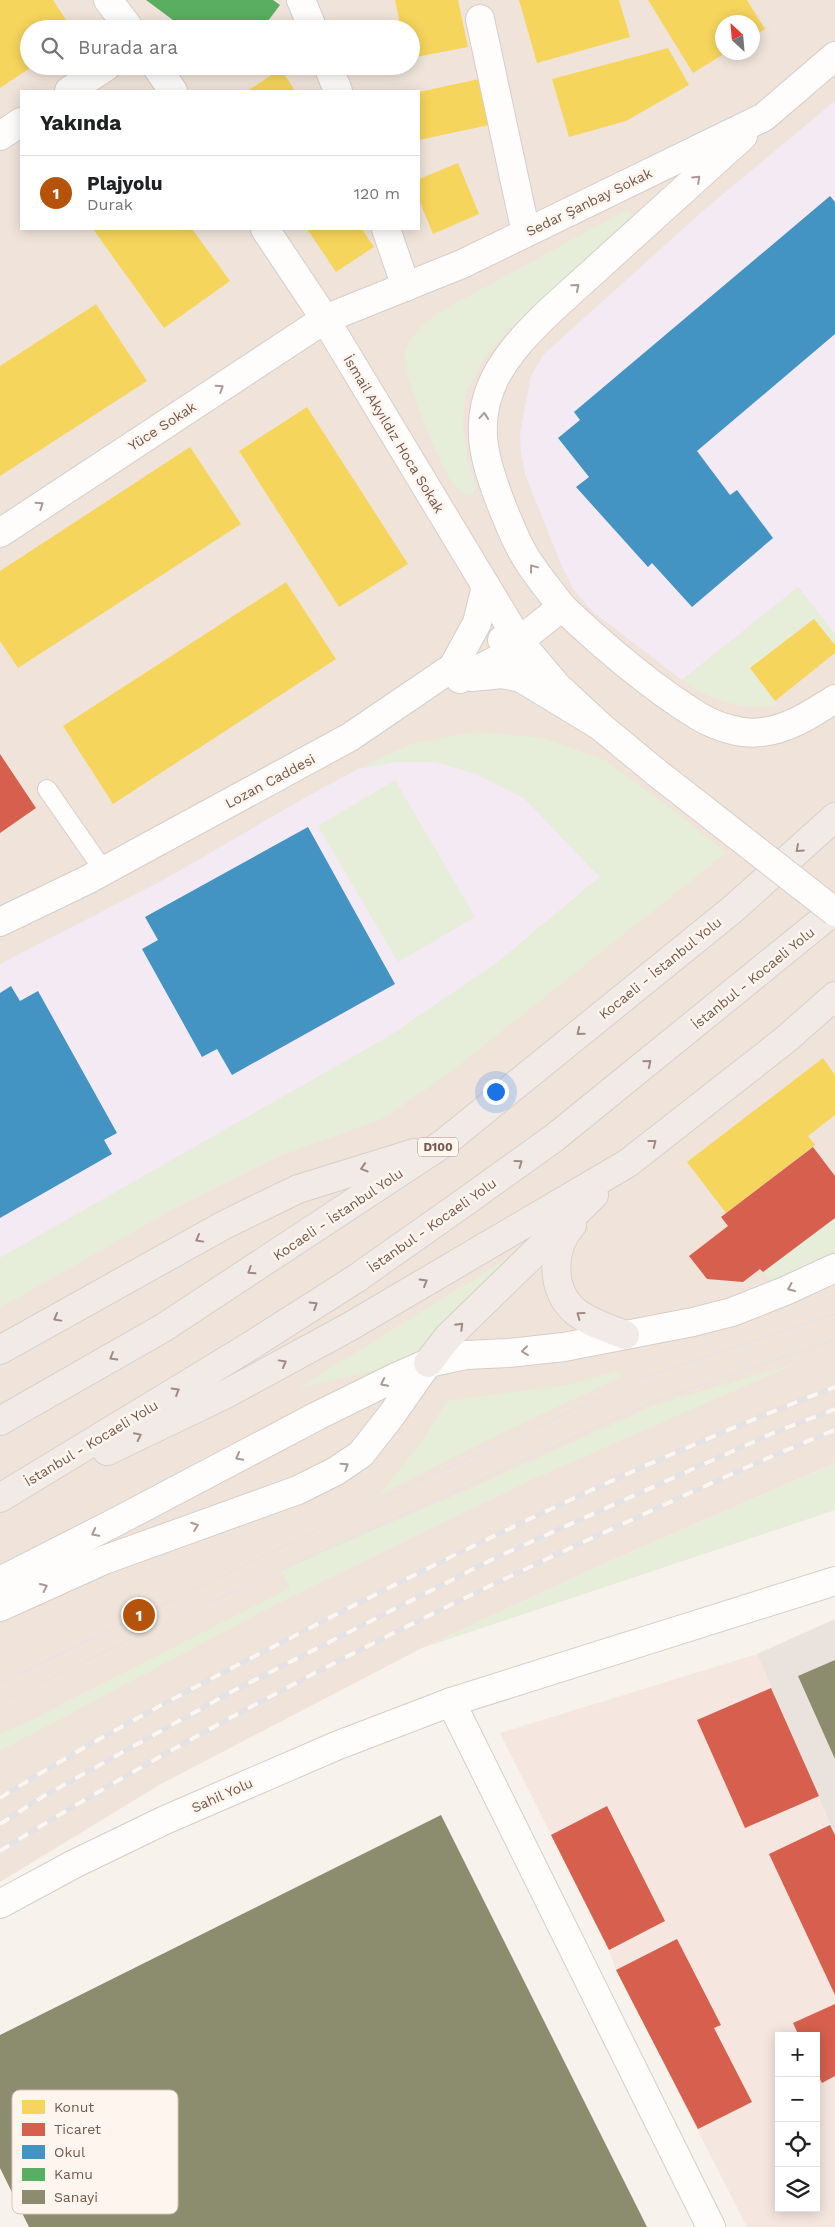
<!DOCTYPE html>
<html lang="tr">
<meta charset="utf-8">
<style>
:root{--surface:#fff;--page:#f6f6f6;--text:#202124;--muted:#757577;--line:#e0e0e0;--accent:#b45309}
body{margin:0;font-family:"Work Sans",sans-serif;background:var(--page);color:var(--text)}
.controls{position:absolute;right:15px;bottom:15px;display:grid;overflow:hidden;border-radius:0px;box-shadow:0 2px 12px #0003}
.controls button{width:45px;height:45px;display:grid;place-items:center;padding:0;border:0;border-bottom:1px solid var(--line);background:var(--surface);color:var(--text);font:25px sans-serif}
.compass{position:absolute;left:715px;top:15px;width:45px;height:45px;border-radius:50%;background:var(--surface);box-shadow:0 2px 12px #0003;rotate:334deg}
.you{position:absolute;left:495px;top:1091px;width:18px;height:18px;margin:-12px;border:4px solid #fff;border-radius:50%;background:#1a73e8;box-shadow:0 0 0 8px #1a73e833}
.badge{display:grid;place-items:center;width:32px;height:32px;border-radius:50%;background:var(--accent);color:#fff;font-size:16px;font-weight:700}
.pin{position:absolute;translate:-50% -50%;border:2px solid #fff;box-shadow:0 1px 5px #0006}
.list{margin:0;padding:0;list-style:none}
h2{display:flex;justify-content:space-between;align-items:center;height:65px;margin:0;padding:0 20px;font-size:21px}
h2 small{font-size:16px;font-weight:400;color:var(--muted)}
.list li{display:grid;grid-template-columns:32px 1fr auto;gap:15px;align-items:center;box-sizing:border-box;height:75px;padding:0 20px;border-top:1px solid var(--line)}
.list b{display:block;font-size:19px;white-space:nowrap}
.list p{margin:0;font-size:16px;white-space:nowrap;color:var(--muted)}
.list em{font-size:16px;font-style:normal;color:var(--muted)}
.icon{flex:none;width:28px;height:28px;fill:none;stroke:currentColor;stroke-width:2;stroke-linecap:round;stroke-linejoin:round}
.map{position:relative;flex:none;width:835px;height:2227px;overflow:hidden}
.search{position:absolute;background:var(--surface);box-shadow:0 2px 12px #0003;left:20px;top:20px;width:400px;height:55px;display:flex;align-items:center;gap:12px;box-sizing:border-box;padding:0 18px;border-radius:28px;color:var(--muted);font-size:19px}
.panel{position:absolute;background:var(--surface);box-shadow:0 2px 12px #0003;left:20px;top:90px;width:400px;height:140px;border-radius:0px}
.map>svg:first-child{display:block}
</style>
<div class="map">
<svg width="835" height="2227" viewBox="0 0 835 2227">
<rect width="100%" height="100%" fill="#f7f2ec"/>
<path fill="#f0e4da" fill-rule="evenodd" d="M0,0H835V1463L608,1562L422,1648L161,1784L0,1882ZM722,22H752V52H722ZM29,29H411V66H29ZM21,91H419V229H21Z"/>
<path fill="#f6e6e0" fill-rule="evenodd" d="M757,1654L835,1835V2227H747L616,1970L609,1950L500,1733ZM779,2036H816V2208H779Z"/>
<path fill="#eae2dd" d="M835,1619V1835L757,1654Z"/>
<path fill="#f3eaf3" d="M835,101V634L798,587L682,680L592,611L574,590L563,569L525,474L521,452L520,433L531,376L543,355L705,209Z
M394,762H436L474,773L524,798L600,877L494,965L388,1037L0,1258V964L165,879L301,800L358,769Z"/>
<path fill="#e6edd8" d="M626,210L632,214L624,224L511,328L484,358L465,395L463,426L467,458L476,489L471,495C464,494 459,491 455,486C442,472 401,370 405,353C408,337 425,324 436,314Z
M798,587L835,634V645L813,619L750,668L778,704C745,712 709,700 683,680Z
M476,732L543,738L605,760L678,814L726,853L444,1077L382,1119L282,1155L170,1211L0,1308V1258L388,1037L494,965L600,877L524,798L474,773L436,762H394L358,769L410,744Z
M395,780L475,917L398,962L318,826Z
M835,1218V1250L772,1283L763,1272Z
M513,1255L418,1361L298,1388Z
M800,1362L531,1480L271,1607L0,1751V1733L19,1726L290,1588L281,1570L469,1489L655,1405Z
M618,1371L621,1377L496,1436L379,1495L420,1444L447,1401L566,1385Z
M835,1463V1510L422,1648L608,1562Z"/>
<path fill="#f6d55c" d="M0,0H53L72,29H29V66H33L0,88Z
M395,0H458L468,47L411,58V29H401Z
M519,0H619L630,37L537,63Z
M648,0H747L765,29L752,37V22H722V52H727L693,73Z
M668,48L689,85L626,121L569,137L552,79Z
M281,69L295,91H247Z
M479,79L489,125L419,140V92Z
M458,163L479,214L433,234L419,200V179Z
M93,229H192L230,281L164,328Z
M307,229H362L374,247L336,272Z
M96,304L147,381L0,476V366Z
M307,407L408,564L339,607L239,451Z
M190,447L241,524L18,668L0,641V571Z
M286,582L336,659L113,804L63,726Z
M814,619L835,645V653L775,701L750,668Z
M823,1058L835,1075V1115L808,1136L815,1145L726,1213L687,1162Z"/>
<path fill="#d6604d" d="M0,754L36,808L0,833Z
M813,1147L835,1176V1218L763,1272L760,1269L743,1282L707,1279L689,1256L728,1226L721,1217Z
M771,1688L819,1796L745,1828L697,1720Z
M607,1806L665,1921L609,1950L551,1835Z
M830,1825L835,1835V1995L769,1854Z
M677,1939L721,2025L714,2028L752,2102L698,2129L616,1970Z
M835,2004V2076L822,2083L816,2071V2036H799L793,2023Z"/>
<path fill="#4393c3" d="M830,196L835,202V334L697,451L730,495L737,490L773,538L692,607L652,563L648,567L576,487L589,477L558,438L580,420L574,412Z
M308,827L395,984L232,1075L217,1049L202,1057L142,949L158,940L145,917Z
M11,986L20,1001L38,991L117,1133L104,1140L112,1154L0,1218V993Z"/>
<path fill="#5aae61" d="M146,0H273L280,5L262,29H185Z"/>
<path fill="#8c8c6e" d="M835,1660V1759L798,1676Z
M441,1815L647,2227H29L0,2168V2035Z"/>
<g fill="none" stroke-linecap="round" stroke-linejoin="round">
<g stroke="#d6cdc9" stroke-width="20">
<path id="service" d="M47,789L104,871"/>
</g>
<g stroke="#d6cdc9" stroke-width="30">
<path id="minor" d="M301,0L313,29
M480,19L526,233
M328,66L338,91
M69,91L107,66
M0,136L21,122
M386,229L406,287
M0,533L325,319L462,264L764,117L835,56
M562,607C551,592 538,577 528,561C517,545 511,527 503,509C486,465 472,426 494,380C508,352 530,330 552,309L743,136
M451,1702L711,2227"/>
</g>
<g stroke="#d6cdc9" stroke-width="30">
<path id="tertiary" d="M108,0L130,29
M156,66L173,91
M265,229L325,319L519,641"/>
</g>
<g stroke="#d6cdc8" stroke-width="30">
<path id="secondary" d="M502,640L519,641L557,686L600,726L657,773
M472,677L502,674L521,678L600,726
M460,679L512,652L519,641L562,607C601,644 654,689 700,717C717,727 743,735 762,732C789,729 813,713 835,699
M0,922L87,880L350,737L453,667L477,623L486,586
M0,1581L114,1523L317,1416L396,1377L428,1363L466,1355L508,1353L564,1347L693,1322L732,1312L785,1291L835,1268
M0,1607L104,1560L298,1490L336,1471L361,1454L390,1417L428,1363
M0,1904L74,1864L165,1820L336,1746L451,1702L835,1581"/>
</g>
<g stroke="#d8cfca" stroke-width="30">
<path id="trunk" d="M572,1225C551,1248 550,1291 576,1312C590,1323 608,1328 625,1335
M0,1350L224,1225L298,1189L414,1153
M428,1363L448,1337L594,1195
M0,1421L163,1328L444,1143L733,909L835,817
M107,1451L226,1394L349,1327L628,1163L785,1040L835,996
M0,1498L247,1348L357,1278L462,1204L554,1138L835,910"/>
</g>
<use href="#service" stroke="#fefdfc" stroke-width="18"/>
<use href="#minor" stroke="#fefdfc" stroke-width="28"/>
<use href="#tertiary" stroke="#fefdfc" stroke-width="28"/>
<use href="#secondary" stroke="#fefdfc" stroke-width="28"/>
<use href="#trunk" stroke="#f2eae6" stroke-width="28"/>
<path stroke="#e4e2e5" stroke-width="1" d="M0,1683L394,1493L640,1379L835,1314
M0,1703L147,1631L652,1402L835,1339"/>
<g stroke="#e4e2e5" stroke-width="5.5">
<path id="rail" d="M0,1798C110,1729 226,1671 341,1612C502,1530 666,1452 835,1387
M0,1824L44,1796L231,1692L495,1558L773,1433L835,1409
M0,1851C189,1734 388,1632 590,1539C671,1502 752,1463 835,1430"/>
</g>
<use href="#rail" stroke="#fef6ee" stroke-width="4" stroke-dasharray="11" stroke-linecap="butt"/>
<g stroke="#d6cdc8" stroke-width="30" stroke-linecap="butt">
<path id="secondary-bridge" d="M657,773L835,912"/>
</g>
<use href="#secondary-bridge" stroke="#fefdfc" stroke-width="28"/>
</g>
<defs><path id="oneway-chevron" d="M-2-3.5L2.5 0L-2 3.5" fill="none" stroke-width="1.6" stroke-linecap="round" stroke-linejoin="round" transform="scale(1.25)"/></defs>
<g stroke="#ab9993">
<use href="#oneway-chevron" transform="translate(697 179) rotate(-43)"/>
<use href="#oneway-chevron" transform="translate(576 287) rotate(-41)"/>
<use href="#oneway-chevron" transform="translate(220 388) rotate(-33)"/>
<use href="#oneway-chevron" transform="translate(484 416) rotate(-85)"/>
<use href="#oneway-chevron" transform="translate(40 505) rotate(-34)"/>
<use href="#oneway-chevron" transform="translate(533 568) rotate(-127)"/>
<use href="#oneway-chevron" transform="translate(791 1288) rotate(156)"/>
<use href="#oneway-chevron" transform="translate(525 1351) rotate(174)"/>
<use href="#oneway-chevron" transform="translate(384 1383) rotate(153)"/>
<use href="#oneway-chevron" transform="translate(239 1457) rotate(152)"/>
<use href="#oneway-chevron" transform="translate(345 1466) rotate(-33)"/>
<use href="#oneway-chevron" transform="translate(195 1526) rotate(-20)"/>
<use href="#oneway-chevron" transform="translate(95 1533) rotate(153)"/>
<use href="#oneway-chevron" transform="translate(44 1587) rotate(-25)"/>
</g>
<g stroke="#a08a83">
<use href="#oneway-chevron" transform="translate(799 849) rotate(138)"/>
<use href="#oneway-chevron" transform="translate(580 1032) rotate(141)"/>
<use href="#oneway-chevron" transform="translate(648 1063) rotate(-39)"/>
<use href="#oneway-chevron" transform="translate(653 1143) rotate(-38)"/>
<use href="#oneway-chevron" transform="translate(519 1163) rotate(-36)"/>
<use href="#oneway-chevron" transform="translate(364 1168) rotate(163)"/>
<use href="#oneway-chevron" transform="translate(199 1239) rotate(151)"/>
<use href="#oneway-chevron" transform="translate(251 1271) rotate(147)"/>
<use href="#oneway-chevron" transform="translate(424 1282) rotate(-31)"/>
<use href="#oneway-chevron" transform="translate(314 1305) rotate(-32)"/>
<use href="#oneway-chevron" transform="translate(580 1315) rotate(-144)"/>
<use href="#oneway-chevron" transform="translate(57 1318) rotate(151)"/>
<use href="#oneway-chevron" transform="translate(460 1326) rotate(-45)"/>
<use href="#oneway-chevron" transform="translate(113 1357) rotate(150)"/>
<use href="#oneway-chevron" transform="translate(283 1363) rotate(-29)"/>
<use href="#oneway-chevron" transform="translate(176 1391) rotate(-31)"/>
<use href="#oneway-chevron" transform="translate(138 1436) rotate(-26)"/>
</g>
<g text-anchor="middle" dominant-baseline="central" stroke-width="5" stroke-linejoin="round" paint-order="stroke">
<rect fill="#fef6ee" stroke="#9d877d" stroke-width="1" x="418" y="1137.5" width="40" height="19" rx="4"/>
<g font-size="12" font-weight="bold" fill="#74574d">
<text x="438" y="1147">D100</text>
</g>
<g font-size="14" fill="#74574d" stroke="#fef6ee">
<text transform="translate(589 202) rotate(-26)">Sedar Şanbay Sokak</text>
<text transform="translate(162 426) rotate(-33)">Yüce Sokak</text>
<text transform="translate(394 434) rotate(59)">İsmail Akyıldız Hoca Sokak</text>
<text transform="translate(270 781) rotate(-28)">Lozan Caddesi</text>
<text transform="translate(660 968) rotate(-39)">Kocaeli - İstanbul Yolu</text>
<text transform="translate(753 978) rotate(-39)">İstanbul - Kocaeli Yolu</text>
<text transform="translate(338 1214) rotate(-34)">Kocaeli - İstanbul Yolu</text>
<text transform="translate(432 1225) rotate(-35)">İstanbul - Kocaeli Yolu</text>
<text transform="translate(91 1443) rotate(-31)">İstanbul - Kocaeli Yolu</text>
<text transform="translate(222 1795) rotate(-24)">Sahil Yolu</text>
</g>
</g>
<rect x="12" y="2090" width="166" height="124" rx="8" fill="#fef6ee" stroke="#d5c6be" stroke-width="1"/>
<rect x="22" y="2100" width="23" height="14" fill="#f6d55c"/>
<rect x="22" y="2123" width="23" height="13" fill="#d6604d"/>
<rect x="22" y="2145" width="23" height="14" fill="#4393c3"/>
<rect x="22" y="2168" width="23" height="13" fill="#5aae61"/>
<rect x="22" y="2190" width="23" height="14" fill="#8c8c6e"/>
<g font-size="14" fill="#74574d">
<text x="54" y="2112">Konut</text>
<text x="54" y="2134">Ticaret</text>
<text x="54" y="2157">Okul</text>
<text x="54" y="2179">Kamu</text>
<text x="54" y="2202">Sanayi</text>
</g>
</svg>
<div class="controls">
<button>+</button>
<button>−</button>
<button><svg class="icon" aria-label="locate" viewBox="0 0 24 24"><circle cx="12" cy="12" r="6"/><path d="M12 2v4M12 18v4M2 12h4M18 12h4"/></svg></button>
<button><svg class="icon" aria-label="layers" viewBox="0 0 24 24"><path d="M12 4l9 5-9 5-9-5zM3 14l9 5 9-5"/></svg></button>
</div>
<svg class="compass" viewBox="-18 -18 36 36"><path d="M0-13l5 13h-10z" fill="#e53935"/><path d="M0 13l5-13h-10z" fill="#757577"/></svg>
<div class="you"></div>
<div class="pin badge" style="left:139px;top:1615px">1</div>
<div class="search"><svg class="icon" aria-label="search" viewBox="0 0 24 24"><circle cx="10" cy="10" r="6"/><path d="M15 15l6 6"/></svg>Burada ara</div>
<section class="panel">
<h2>Yakında<small></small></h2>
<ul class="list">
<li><span class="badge">1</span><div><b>Plajyolu</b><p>Durak</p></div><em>120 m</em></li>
</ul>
</section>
</div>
